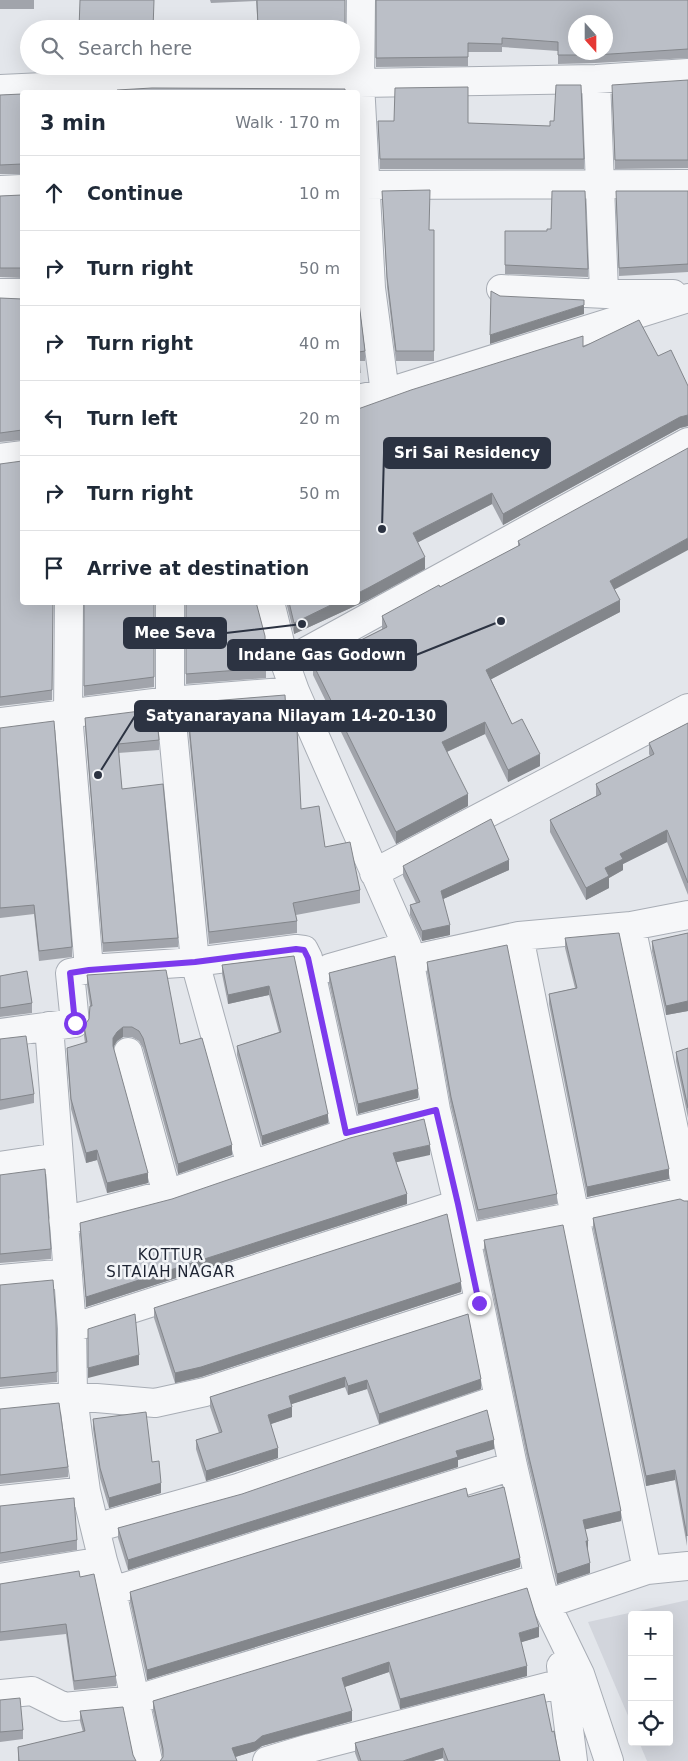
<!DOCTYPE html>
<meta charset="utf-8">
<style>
:root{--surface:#fff;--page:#f6f6f7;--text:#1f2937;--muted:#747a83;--line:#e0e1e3}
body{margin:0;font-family:"DejaVu Sans",sans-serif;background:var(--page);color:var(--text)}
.controls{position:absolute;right:15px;bottom:15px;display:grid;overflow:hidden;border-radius:5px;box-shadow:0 5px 20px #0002}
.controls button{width:45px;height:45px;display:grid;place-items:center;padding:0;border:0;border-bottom:1px solid var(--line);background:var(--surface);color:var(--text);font:25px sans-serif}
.compass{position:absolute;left:568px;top:15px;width:45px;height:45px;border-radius:50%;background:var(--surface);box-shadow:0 5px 20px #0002;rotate:159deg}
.stop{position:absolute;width:15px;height:15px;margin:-11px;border:4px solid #7c3aed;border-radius:50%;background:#fff}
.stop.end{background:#7c3aed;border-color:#fff;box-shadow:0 1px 5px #0008}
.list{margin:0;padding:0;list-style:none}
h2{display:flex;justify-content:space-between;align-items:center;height:65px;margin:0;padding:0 20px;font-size:21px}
h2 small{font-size:16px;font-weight:400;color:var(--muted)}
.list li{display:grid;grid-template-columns:32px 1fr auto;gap:15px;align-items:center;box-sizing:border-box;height:75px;padding:0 20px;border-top:1px solid var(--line)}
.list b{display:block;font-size:19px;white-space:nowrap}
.list em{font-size:16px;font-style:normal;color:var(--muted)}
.icon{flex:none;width:28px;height:28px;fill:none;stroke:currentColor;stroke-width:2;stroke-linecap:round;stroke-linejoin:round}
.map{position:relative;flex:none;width:688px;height:1761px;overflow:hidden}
.search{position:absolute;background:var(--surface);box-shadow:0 5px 20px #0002;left:20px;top:20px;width:340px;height:55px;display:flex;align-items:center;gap:12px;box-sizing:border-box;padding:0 18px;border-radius:28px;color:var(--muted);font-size:19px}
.panel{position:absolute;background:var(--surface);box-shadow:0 5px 20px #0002;left:20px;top:90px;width:340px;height:515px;border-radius:5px}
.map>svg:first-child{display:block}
</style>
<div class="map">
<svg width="688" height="1761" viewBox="0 0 688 1761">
<rect width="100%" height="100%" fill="#e3e6eb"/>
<path fill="#d2d5dc" d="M688,1600V1761H647L639,1742H669V1615H632V1725L588,1622Z"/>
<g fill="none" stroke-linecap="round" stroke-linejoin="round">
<g stroke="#a8adb5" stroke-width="30">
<path id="minor" d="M361,0L360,83L371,288L385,393
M596,79L604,292L608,294H673
M0,89L152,82L360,83L596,79L688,73
M358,185L688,184
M0,190L22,189
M501,289L606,294
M0,293H22
M358,399L385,393L688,298
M0,458L22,455
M69,602L68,714L89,969
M170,602V701L195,962L251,1166
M270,602L285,663L295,691L407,946L436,1110L466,1238L513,1466L539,1578L546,1604L580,1674L609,1761
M285,663L688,442
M0,722L170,701L295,691
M374,873L688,708
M631,926L688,1196
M519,936L575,1216L647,1570
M410,960L519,936L631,926L688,915
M330,968L407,946
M49,1026L72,1328L73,1396L78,1435L86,1491L103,1561L112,1591L148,1761
M0,1033L75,1023L70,973L89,969L195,962L296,949L304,950L308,958L346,1133
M128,1052L167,1194
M0,1166L59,1157
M63,1221L167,1194L346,1133L436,1110
M466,1238L575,1216L688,1191
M0,1279L68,1273
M72,1328L458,1204
M0,1403L73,1396L155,1403L205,1392L479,1303
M0,1500L86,1491
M95,1528L238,1488L499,1399
M0,1578L103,1561
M112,1591L513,1466
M546,1604L647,1570L688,1566
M561,1666L573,1761
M0,1694L32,1691L64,1707L134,1700L539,1578
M267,1761L310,1748L562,1683"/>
</g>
<use href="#minor" stroke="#f6f7f9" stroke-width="28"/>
</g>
<path fill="#a1a4ab" d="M0,0H34V9H0Z
M210,0H345V29H258L256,1L211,3Z
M376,0H688V58L595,63L558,64V51L502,47V52H468V66L376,67Z
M116,66H153L116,68Z
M260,66H345V67H260Z
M688,80V168L615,169L612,94Z
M22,94V174H0V95Z
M378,121L468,123L584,159V169H380Z
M382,191L429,230H434V361H396L387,287Z
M688,191V272L619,276L616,200Z
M22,195V278L0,277V196Z
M551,229L588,269V277L505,274V231H547Z
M358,295L365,351V361H360V382L358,384Z
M0,298L22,299V440L0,442Z
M583,347L658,356L688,386V426L680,428L503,525L492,504L418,542L425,569L368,600L294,634L286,602H358Z
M0,464L53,602L52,700L0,706Z
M518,541L614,590L620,612L491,679L512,724L540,766L508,782L485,734L447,752L468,806L396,844L313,675V664L382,629V616L440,587L518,546Z
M84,602H154V687L84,696Z
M186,602L266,668V678L186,684Z
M187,703L287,729L301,809L325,847L360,890V903L296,915L297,921V933L209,944L187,715Z
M85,718L159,740V750L118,753L122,789L178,938V947L103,952L85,727Z
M688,723V895L667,842L623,864V870L609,878V888L586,900L550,832V820L596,796V784L650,756L649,754V743Z
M0,728L72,947V957L39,961L34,914L0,918Z
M403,866L509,870L443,899L450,935L422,941L410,915V905L416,903L403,876Z
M688,933V1011L666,1015L652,951V941Z
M565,938L669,1179L587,1197L549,1004V994L575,988L565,948Z
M294,956L328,1123L262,1145L237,1055V1046L279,1032L269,995L228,1004L222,974V965Z
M427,962L557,1194V1204L478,1220L451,1107L427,972Z
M329,973L418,1098L358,1114L329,983Z
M87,975L180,1044L232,1155L178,1174L143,1048L139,1041L132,1037H123L117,1041L113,1047L148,1183L107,1193L97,1160L86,1163L71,1109L67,1057V1048L85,1043L84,1036V1026L89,1019L90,1006L87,985Z
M0,976L32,1003V1013L0,1017Z
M0,1039L34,1094V1103L0,1110Z
M688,1048V1118L676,1061V1052Z
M430,1155L396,1162L407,1204L86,1307L80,1233V1223Z
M0,1175L51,1249V1259L0,1263Z
M684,1201H688L687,1546L675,1480L646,1486L593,1228V1218Z
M484,1240L621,1521L585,1529L590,1573L557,1584L528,1463L484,1250Z
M0,1285L56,1319L57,1382L0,1387Z
M461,1292L201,1377L175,1383L154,1318V1308Z
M468,1314L481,1389L379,1424L367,1389L348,1395L345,1387L291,1404L292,1417L271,1424L278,1458L206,1481L196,1449V1440L219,1433L210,1407V1397Z
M0,1409L68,1467V1477L0,1484Z
M93,1419L152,1462L161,1493L109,1508L100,1478L93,1429Z
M494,1449L458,1460V1467L128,1570L118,1538V1528Z
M468,1497L520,1567L147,1680L130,1602V1592Z
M0,1506L77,1540V1550L0,1562Z
M80,1577L116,1676V1686L74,1690L66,1634L0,1641V1584Z
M539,1637L521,1642L527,1676L400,1709L389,1672L344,1687L352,1721L262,1746L255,1751L235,1757H163L153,1711V1701Z
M0,1700L23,1730V1739L0,1742Z
M80,1711L133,1755L136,1761H18V1747L83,1732L80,1721Z
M552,1732L560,1761H444L443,1758L433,1761H358L355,1753V1743Z"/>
<path fill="#83868b" d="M584,305V314L490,344V335Z
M360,373V382L358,384V374Z
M688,415V426L680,428L503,525V514L680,417Z
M492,493V504L413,545V533Z
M688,538V550L610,592V581Z
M425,557V569L368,600L294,634V623L337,602H358V593Z
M620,600V612L486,682V670Z
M485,722V734L442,754V742Z
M540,754V766L508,782V770Z
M468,794V806L396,844V832Z
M667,830V842L623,864V870L609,878V888L586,900V888L605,868L620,854Z
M509,860V870L441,900V891Z
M450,925V935L422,941V931Z
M269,986V995L228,1004V995Z
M688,1001V1011L666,1015V1006Z
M123,1027V1037L117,1041L113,1048V1038L117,1032Z
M418,1089V1098L358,1114V1104Z
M328,1114V1123L262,1145V1136Z
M232,1145V1155L178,1174V1164Z
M430,1145V1155L393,1163V1153Z
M97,1150V1160L86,1163V1153Z
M669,1169V1179L587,1197V1187Z
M148,1173V1183L107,1193V1183Z
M407,1194V1204L86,1307V1297Z
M461,1282V1292L201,1377L175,1383V1373Z
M139,1355V1365L88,1378V1368Z
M345,1377V1387L289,1405V1396Z
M481,1379V1389L379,1424V1414Z
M367,1380V1389L348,1395V1386Z
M292,1407V1417L268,1425V1415Z
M494,1440V1449L458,1460V1467L128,1570V1560L456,1451Z
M278,1448V1458L206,1481V1471Z
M675,1470V1480L646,1486V1476Z
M161,1483V1493L109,1508V1498Z
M621,1511V1521L583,1530V1520Z
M586,1541H588V1550L586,1551Z
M520,1558V1567L147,1680V1670Z
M590,1563V1573L557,1584V1574Z
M539,1627V1637L519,1643V1633Z
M389,1662V1672L342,1688V1678Z
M527,1666V1676L400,1709V1699Z
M352,1711V1721L262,1746L255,1751L232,1758V1748L262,1736Z
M443,1748V1758L433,1761H403Z"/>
<path fill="#bbbfc7" stroke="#83868b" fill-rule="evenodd" d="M80,0H154L153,29H79Z
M257,0H345V29H258Z
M376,0H688V49L595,55H558V42L502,38V44L468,43V57L376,58ZM576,22H606V52H576Z
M688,80V160H615L612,85Z
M556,85H581L584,159H380L378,121H394L395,88L468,87V123L550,126V121H554Z
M152,88L345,89V92H118L117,90Z
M22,94V164L0,165V95Z
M430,190L429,230H434V351H396L387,277L382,191Z
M552,191H585L588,269L505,265V231H547V229H551Z
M616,191H688V264L619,268Z
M22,195V268H0V196Z
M491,291L500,296L584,300V305L490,335Z
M358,295L365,351L359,352L360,373L358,374Z
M0,298L22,299V430L0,433Z
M639,320L658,356L671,350L688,386V415L680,417L503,514L492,493L413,533L425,557L368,588L358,593V409L411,390L583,336V347Z
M688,448V538L610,581L620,600L486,670L512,724L522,719L540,754L508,770L485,722L442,742L468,794L396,832L313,664L387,627L382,616L439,585L440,587L520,545L518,541Z
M22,461V602H53L52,690L0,697V464Z
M84,602H154V677L84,686Z
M186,602H256L265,636L266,668L186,674Z
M289,602H337L294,623Z
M285,695L287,729H297L301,809L319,806L325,847L350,842L360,890L293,903L297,921L209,932L187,703Z
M156,709L159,740L118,744L122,789L163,784L178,938L103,943L85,718Z
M54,721L72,947L39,951L34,905L0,908V728Z
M688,723V883L667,830L620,854L623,859L605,868L609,876L586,888L550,820L601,794L596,784L654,754L649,743Z
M491,819L509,860L441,891L450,925L422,931L410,905L420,902L403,866Z
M619,933L669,1169L587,1187L549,994L577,988L565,938Z
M688,933V1001L666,1006L652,941Z
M507,945L557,1194L478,1210L451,1097L427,962Z
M294,956L328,1114L262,1136L237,1046L281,1032L269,986L228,995L222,965Z
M395,956L418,1089L358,1104L329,973Z
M166,970L180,1044L202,1038L232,1145L178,1164L143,1038L139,1031L132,1027H123L117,1032L113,1038V1046L148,1173L107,1183L97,1150L86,1153L71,1099L67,1048L87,1042L84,1026L89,1019L90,1006H92L87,975Z
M27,971L32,1003L0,1008V976Z
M26,1036L34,1094L0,1100V1039Z
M688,1048V1108L676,1052Z
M424,1119L430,1145L393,1153L407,1194L86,1297L80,1223L172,1199L350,1138Z
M45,1169L51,1249L0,1254V1175Z
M680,1199L684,1201H688L687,1536L675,1470L646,1476L593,1218Z
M447,1214L461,1282L201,1367L175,1373L154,1308Z
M563,1225L621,1511L583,1520L588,1541H586L590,1563L557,1574L528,1453L484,1240Z
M53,1280L56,1319L57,1372L0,1378V1285Z
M135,1314L139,1355L88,1368V1329Z
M468,1314L481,1379L379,1414L367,1380L348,1386L345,1377L289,1396L292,1407L268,1415L278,1448L206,1471L196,1440L222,1432L210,1397Z
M59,1403L68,1467L0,1475V1409Z
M487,1410L494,1440L456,1451L458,1457L128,1560L118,1528L242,1494Z
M146,1412L152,1462L159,1461L161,1483L109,1498L100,1468L93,1419Z
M504,1487L520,1558L147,1670L130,1592L466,1488L468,1497Z
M74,1498L77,1540L0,1553V1506Z
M79,1571L80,1577L94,1574L116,1676L74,1681L66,1624L0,1632V1584Z
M527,1588L539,1627L519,1633L527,1666L400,1699L389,1662L342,1678L352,1711L262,1736L255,1742L232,1748L237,1761H160L163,1757V1749L153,1701Z
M544,1694L552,1732L554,1731L560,1761H448L443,1748L403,1761H361L355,1743Z
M20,1698L23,1730L0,1732V1700Z
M123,1707L133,1755L136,1761H19L18,1747L85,1731L80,1711Z"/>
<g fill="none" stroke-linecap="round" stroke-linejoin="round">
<path stroke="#7c3aed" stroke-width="6" d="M75,1023L70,973L89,970L195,962L296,949L304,950L308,958L346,1133L436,1110L458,1204L479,1303"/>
</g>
<g text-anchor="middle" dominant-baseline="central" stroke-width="5" stroke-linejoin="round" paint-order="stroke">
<g font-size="15" letter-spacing="1" fill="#1e2433" stroke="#f3f5f8">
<text x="171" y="1255">KOTTUR<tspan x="171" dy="17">SITAIAH NAGAR</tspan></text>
</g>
</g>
<path fill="none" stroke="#2c3342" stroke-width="2" d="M382 529L384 453M302 624L226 633M501 621L416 655M98 775L135 716"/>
<g fill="#2c3342" stroke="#f3f5f8" stroke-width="2">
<circle cx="382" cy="529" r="5"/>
<circle cx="302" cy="624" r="5"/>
<circle cx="501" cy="621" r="5"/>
<circle cx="98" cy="775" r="5"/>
</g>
<g fill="#2c3342" stroke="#2c3342" stroke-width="2">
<rect x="384" y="438" width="166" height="30" rx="5"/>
<rect x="124" y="618" width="102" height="30" rx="5"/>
<rect x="228" y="640" width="188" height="30" rx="5"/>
<rect x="135" y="701" width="311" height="30" rx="5"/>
</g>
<g font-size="15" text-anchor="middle" font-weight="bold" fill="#fff">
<text x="467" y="458">Sri Sai Residency</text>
<text x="175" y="638">Mee Seva</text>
<text x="322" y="660">Indane Gas Godown</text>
<text x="291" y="721">Satyanarayana Nilayam 14-20-130</text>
</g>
</svg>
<div class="controls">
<button>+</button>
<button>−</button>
<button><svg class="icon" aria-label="locate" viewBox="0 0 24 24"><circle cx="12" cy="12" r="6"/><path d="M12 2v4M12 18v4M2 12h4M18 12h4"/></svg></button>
</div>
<svg class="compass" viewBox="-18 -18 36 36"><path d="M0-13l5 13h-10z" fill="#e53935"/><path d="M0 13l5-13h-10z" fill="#747a83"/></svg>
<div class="stop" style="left:75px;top:1023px"></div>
<div class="stop end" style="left:479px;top:1303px"></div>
<div class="search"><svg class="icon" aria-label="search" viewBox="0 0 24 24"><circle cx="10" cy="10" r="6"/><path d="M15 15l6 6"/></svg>Search here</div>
<section class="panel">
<h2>3 min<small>Walk · 170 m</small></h2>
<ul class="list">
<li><svg class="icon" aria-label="ahead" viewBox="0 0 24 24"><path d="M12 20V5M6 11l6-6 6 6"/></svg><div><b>Continue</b></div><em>10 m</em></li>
<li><svg class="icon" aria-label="right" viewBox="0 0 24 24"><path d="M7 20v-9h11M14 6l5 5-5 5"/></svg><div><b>Turn right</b></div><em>50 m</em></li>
<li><svg class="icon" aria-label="right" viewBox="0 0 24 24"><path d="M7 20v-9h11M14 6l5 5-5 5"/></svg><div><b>Turn right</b></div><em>40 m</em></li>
<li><svg class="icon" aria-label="left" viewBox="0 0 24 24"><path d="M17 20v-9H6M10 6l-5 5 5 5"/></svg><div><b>Turn left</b></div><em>20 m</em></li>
<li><svg class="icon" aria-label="right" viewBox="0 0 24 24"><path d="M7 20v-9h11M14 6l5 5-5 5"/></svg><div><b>Turn right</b></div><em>50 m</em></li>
<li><svg class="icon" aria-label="arrive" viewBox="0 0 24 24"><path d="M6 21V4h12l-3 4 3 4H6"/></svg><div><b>Arrive at destination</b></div></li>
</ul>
</section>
</div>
